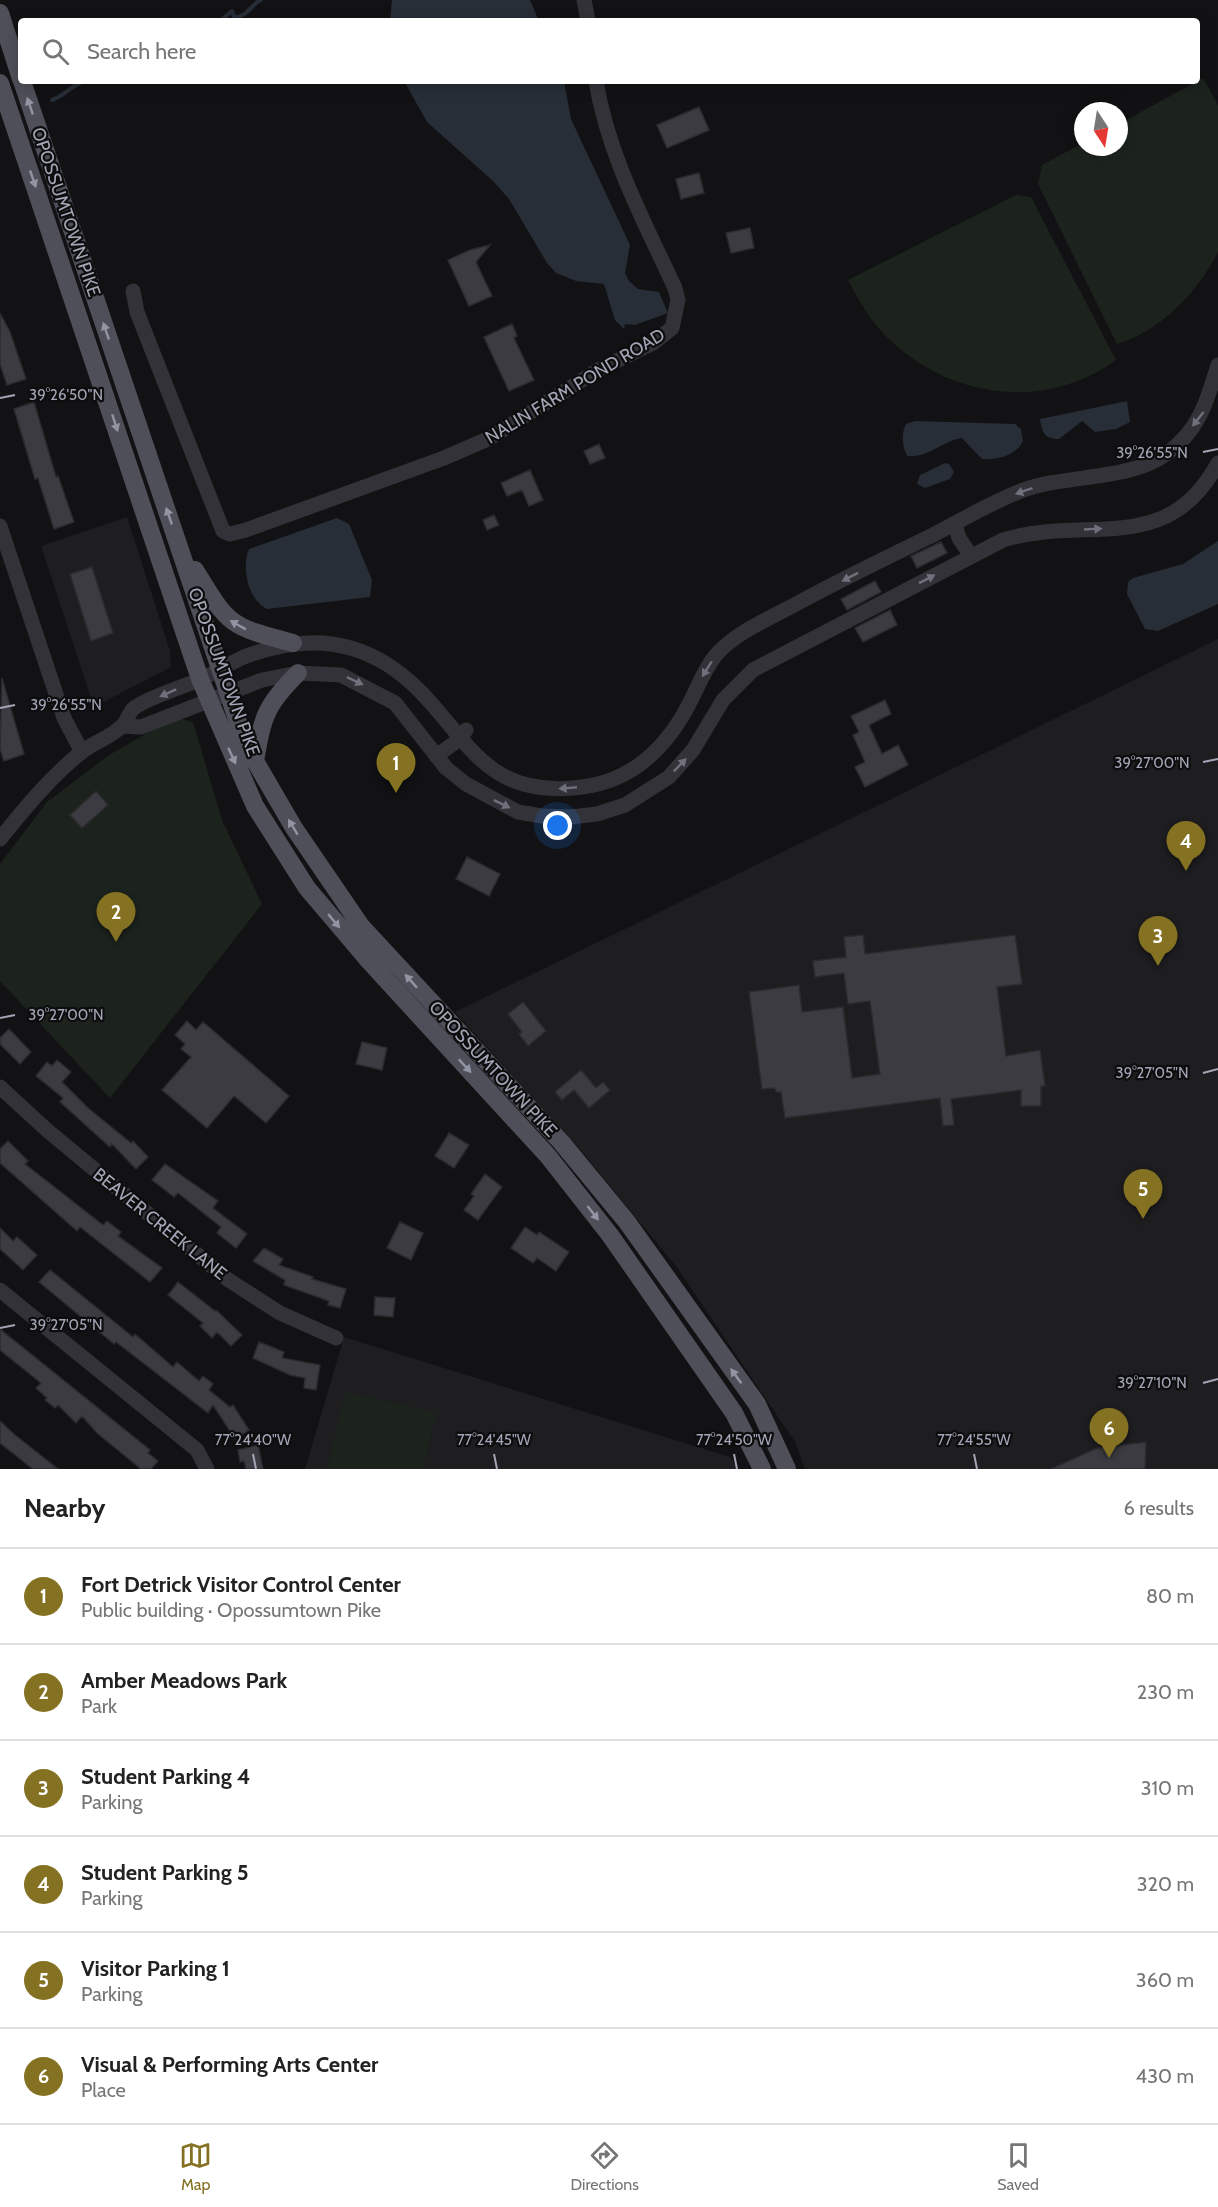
<!DOCTYPE html>
<meta charset="utf-8">
<style>
:root{--surface:#fff;--page:#f2f2f2;--text:#222;--muted:#767676;--line:#e0e0e0;--accent:#847122}
body{margin:0;font-family:Cabin,sans-serif;background:var(--page);color:var(--text)}
.compass{position:absolute;left:1074px;top:102px;width:54px;height:54px;border-radius:50%;background:var(--surface);box-shadow:0 3px 15px #0003;rotate:168deg}
.you{position:absolute;left:558px;top:826px;width:21px;height:21px;margin:-15px;border:4px solid #fff;border-radius:50%;background:#1a73e8;box-shadow:0 0 0 9px #1a73e833}
.badge{display:grid;place-items:center;width:39px;height:39px;border-radius:50%;background:var(--accent);color:#fff;font-size:20px;font-weight:700}
.pin{position:absolute;translate:-50% -50px;filter:drop-shadow(0 2px 3px #0008)}
.pin::after{content:'';position:absolute;top:32px;width:21px;height:18px;background:inherit;clip-path:polygon(0 0,100% 0,50% 100%)}
.list{margin:0;padding:0;list-style:none}
h2{display:flex;justify-content:space-between;align-items:center;height:78px;margin:0;padding:0 24px;font-size:26px}
h2 small{font-size:20px;font-weight:400;color:var(--muted)}
.list li{display:grid;grid-template-columns:39px 1fr auto;gap:18px;align-items:center;box-sizing:border-box;height:96px;padding:0 24px;border-top:2px solid var(--line)}
.list b{display:block;font-size:22px;white-space:nowrap}
.list p{margin:0;font-size:20px;white-space:nowrap;color:var(--muted)}
.list em{font-size:20px;font-style:normal;color:var(--muted)}
.icon{flex:none;width:33px;height:33px;fill:none;stroke:currentColor;stroke-width:2;stroke-linecap:round;stroke-linejoin:round}
.map{position:relative;flex:none;width:1218px;height:1469px;overflow:hidden}
.search{position:absolute;background:var(--surface);box-shadow:0 3px 15px #0003;left:18px;right:18px;top:18px;height:66px;display:flex;align-items:center;gap:15px;box-sizing:border-box;padding:0 21px;border-radius:6px;color:var(--muted);font-size:22px}
.sheet{height:654px;background:var(--surface)}
nav{display:flex;justify-content:space-around;align-items:center;box-sizing:border-box;height:84px;border-top:2px solid var(--line);background:var(--surface);font-size:16px;color:var(--muted)}
nav a{display:grid;justify-items:center;gap:3px}
nav .on{color:var(--accent)}
.map>svg:first-child{display:block}
</style>
<div class="map">
<svg width="1218" height="1469" viewBox="0 0 1218 1469">
<rect width="100%" height="100%" fill="#121113"/>
<path fill="#1e1d20" d="M127,517L170,651L171,667L94,707L41,546Z
M1218,639V1469H805L795,1442L678,1269L579,1148L455,1012Z
M344,1337L730,1457L738,1469H305Z"/>
<path fill="#1c231d" d="M1203,78L1218,105V252C1198,292 1161,331 1117,344L1038,184L1042,165L1083,143V147H1119V124Z
M1016,195L1031,197L1116,360C1046,411 952,399 890,340C872,324 859,301 848,280Z
M175,717L193,722L222,820L262,904L110,1098L0,981V864L47,802L109,755Z
M345,1392L436,1412L423,1469H327Z"/>
<path fill="#272e37" d="M392,0H530L539,21H390Z
M404,81H564L571,119L630,245L625,273L629,281L638,289L659,292L668,313L635,325L625,324L624,329L615,320L604,284L576,281L556,273L547,263L509,199L493,181L427,122Z
M1127,401L1130,422L1116,429L1095,432L1082,421L1059,439C1045,439 1042,433 1040,419Z
M915,421L1015,424L1021,429L1023,441C1016,456 997,460 982,459L962,438C942,441 929,458 907,456C902,446 901,434 906,424Z
M945,463L949,464L954,472L950,479L925,488L917,484L920,475Z
M337,518L349,524L372,580L370,597L267,609C248,600 241,568 249,549Z
M1218,541V604L1158,631L1145,629L1127,594L1128,582L1133,578L1183,564Z"/>
<g fill="none" stroke-linecap="round" stroke-linejoin="round">
<path stroke="#272e37" stroke-width="4" d="M220,21L232,11L234,17C247,18 251,4 261,0
M52,100C64,96 71,86 82,82C91,79 101,83 111,81"/>
</g>
<path fill="#3c3b41" stroke="#2c2b2f" stroke-width="1.5" d="M699,107L709,130L667,148L657,125Z
M699,173L704,193L681,199L676,179Z
M750,228L754,248L731,253L726,233Z
M490,245L476,262L492,296L469,306L448,260L470,250Z
M0,313L10,332L26,379L7,385L0,364Z
M512,324L517,336L514,338L534,380L509,391L484,337Z
M34,402L56,477L58,476L74,522L54,529L38,478L35,479L14,409Z
M599,444L605,458L590,464L584,451Z
M530,470L543,500L529,506L522,490L507,496L501,483Z
M494,515L499,525L487,530L483,520Z
M941,542L947,553L917,568L911,556Z
M92,567L113,633L91,641L70,574Z
M875,581L881,592L847,610L841,599Z
M890,610L897,625L863,642L855,628Z
M2,678L24,754L4,761L0,749Z
M885,700L891,714L869,725L882,754L898,745L908,765L865,787L855,767L865,762L853,735L859,732L851,716Z
M96,791L108,805L82,828L70,815Z
M467,857L500,874L489,896L456,879Z
M863,935L865,954L1015,935L1022,984L997,987L1006,1056L1040,1050L1045,1086H1041V1106H1021V1090L951,1099L954,1125L943,1126L940,1098L785,1118L781,1092H776L775,1088L762,1089L749,992L799,985L802,1012L843,1007L852,1078L880,1074L870,1001L848,1004L844,973L815,977L813,961L846,957L844,937Z
M523,1002L546,1031L528,1046L519,1034L522,1032L508,1014Z
M187,1021L196,1030L203,1022L289,1096L266,1123L234,1096L207,1128L162,1090L191,1057L181,1049L185,1044L175,1035Z
M9,1029L31,1052L20,1064L0,1044V1038Z
M362,1042L387,1048L382,1070L356,1064Z
M57,1060L71,1072L62,1082L88,1108L131,1143L133,1141L148,1157L136,1169L112,1144L110,1147L60,1102L63,1098L36,1076L47,1062L52,1066Z
M581,1070L596,1088L603,1082L610,1090L589,1108L574,1090L562,1100L555,1092Z
M449,1133L469,1145L454,1168L435,1156Z
M8,1141L28,1161L25,1164L103,1225L107,1221L121,1232L118,1236L162,1268L150,1282L80,1227L77,1231L0,1163V1149Z
M165,1164L218,1201L213,1208L247,1234L236,1248L217,1233L221,1227L178,1193L174,1197L152,1180Z
M485,1174L502,1187L478,1220L464,1210L474,1196L471,1194Z
M400,1222L423,1233L411,1260L387,1248Z
M525,1227L537,1235L539,1232L569,1252L556,1271L537,1258L533,1263L511,1248Z
M0,1228L13,1241L17,1237L37,1255L23,1270L0,1249Z
M264,1248L283,1259L279,1265L313,1277L312,1279L346,1289L340,1308L328,1305L329,1301L284,1285L285,1280L253,1261Z
M50,1270L133,1337L135,1334L173,1367L177,1362L199,1381L203,1376L213,1384L209,1390L230,1407L233,1405L249,1430L235,1439L213,1405L208,1413L116,1342L114,1344L39,1282Z
M178,1282L215,1311L216,1310L242,1335L231,1346L217,1332L212,1338L200,1326L203,1323L168,1295Z
M375,1297L395,1298L393,1317L374,1315Z
M0,1329L150,1450L148,1453L158,1461L151,1469H141L97,1433L82,1416L76,1423L58,1405L55,1408L45,1400L47,1398L36,1388L41,1383L0,1350Z
M259,1342L284,1352L282,1358L320,1365L316,1390L304,1388L305,1378L290,1375L253,1358Z
M0,1421L15,1435L58,1469H33L0,1443Z
M1146,1442L1145,1469H1051L1097,1448Z
M258,1445L263,1469H246L244,1461L240,1462L238,1450Z"/>
<g fill="none" stroke-linecap="round" stroke-linejoin="round">
<path stroke="#323238" stroke-width="15" d="M584,0L588,21
M133,291L137,312L223,531L230,534L246,530L444,458L490,438L598,370L653,343L672,328L678,300L675,288C644,221 608,155 596,81
M955,524L959,538L971,556
M0,526L64,718L82,752
M123,726L141,727L262,680L298,673L341,675L395,703L446,768L466,784L518,812L542,816L571,817L597,814L625,805L669,777L693,750L723,700L753,670L1003,540C1087,514 1166,559 1218,463
M436,756L460,739L466,730
M0,839C25,808 52,775 83,751C95,742 111,737 122,726C127,722 129,712 134,708C146,699 181,687 197,681C213,674 228,664 244,657C293,638 343,636 388,665C464,714 469,802 582,787C633,781 668,746 690,702C698,687 704,670 715,656C735,632 771,618 798,603C842,579 888,557 933,535C962,520 990,503 1021,491C1064,474 1130,481 1166,454C1199,431 1207,401 1218,365
M0,1087L48,1131L227,1279L280,1313L336,1338
M0,1290L197,1450L207,1469"/>
<path stroke="#4e4f58" stroke-width="18" d="M0,13L21,79
M22,81L240,728L255,761L294,828L361,926L562,1143L627,1222L757,1404L787,1469
M0,83L200,679L255,806L307,888L369,961L548,1156L610,1235L734,1413L762,1469
M195,570C229,626 229,626 293,643
M255,761C263,716 265,706 298,673"/>
</g>
<defs><path id="oneway-solid" d="M-6-.8H1V-3.2L6.5 0L1 3.2V.8H-6Z" transform="scale(1.5)"/></defs>
<g fill="#9194a2">
<use href="#oneway-solid" transform="translate(30 106) rotate(-109)"/>
<use href="#oneway-solid" transform="translate(33 179) rotate(71)"/>
<use href="#oneway-solid" transform="translate(106 331) rotate(-109)"/>
<use href="#oneway-solid" transform="translate(115 423) rotate(72)"/>
<use href="#oneway-solid" transform="translate(169 516) rotate(-109)"/>
<use href="#oneway-solid" transform="translate(238 625) rotate(-151)"/>
<use href="#oneway-solid" transform="translate(232 756) rotate(65)"/>
<use href="#oneway-solid" transform="translate(293 827) rotate(-121)"/>
<use href="#oneway-solid" transform="translate(334 921) rotate(50)"/>
<use href="#oneway-solid" transform="translate(411 981) rotate(-132)"/>
<use href="#oneway-solid" transform="translate(465 1066) rotate(47)"/>
<use href="#oneway-solid" transform="translate(593 1213) rotate(52)"/>
<use href="#oneway-solid" transform="translate(736 1376) rotate(-126)"/>
</g>
<g fill="#70717d">
<use href="#oneway-solid" transform="translate(1198 419) rotate(128)"/>
<use href="#oneway-solid" transform="translate(1024 491) rotate(161)"/>
<use href="#oneway-solid" transform="translate(1093 529) rotate(-3)"/>
<use href="#oneway-solid" transform="translate(850 577) rotate(153)"/>
<use href="#oneway-solid" transform="translate(927 579) rotate(-27)"/>
<use href="#oneway-solid" transform="translate(707 669) rotate(122)"/>
<use href="#oneway-solid" transform="translate(355 681) rotate(25)"/>
<use href="#oneway-solid" transform="translate(168 693) rotate(156)"/>
<use href="#oneway-solid" transform="translate(680 765) rotate(-46)"/>
<use href="#oneway-solid" transform="translate(568 788) rotate(175)"/>
<use href="#oneway-solid" transform="translate(502 804) rotate(26)"/>
</g>
<path fill="none" stroke="#a2a5b5" stroke-width="2" d="M0,398L15,395M1203,452L1218,449M0,708L15,705M1203,762L1218,759M0,1018L15,1015M1203,1073L1218,1069M0,1328L15,1325M1203,1383L1218,1379M253,1454L256,1469M494,1454L497,1469M734,1454L737,1469M974,1454L977,1469"/>
<g text-anchor="middle" dominant-baseline="central" stroke-width="4.5" stroke-linejoin="round" paint-order="stroke">
<g font-size="18" fill="#a2a5b5" stroke="#0d0d0e">
<text transform="translate(66 212) rotate(71)">OPOSSUMTOWN PIKE</text>
<text transform="translate(575 386) rotate(-31)">NALIN FARM POND ROAD</text>
<text transform="translate(224 672) rotate(70)">OPOSSUMTOWN PIKE</text>
<text transform="translate(493 1069) rotate(47)">OPOSSUMTOWN PIKE</text>
<text transform="translate(160 1224) rotate(39)">BEAVER CREEK LANE</text>
</g>
</g>
<g font-size="15" text-anchor="middle" fill="#a2a5b5" stroke="#0d0d0e" stroke-width="4.5" stroke-linejoin="round" paint-order="stroke">
<text x="66" y="400">39°26'50"N</text>
<text x="1152" y="458">39°26'55"N</text>
<text x="66" y="710">39°26'55"N</text>
<text x="1152" y="768">39°27'00"N</text>
<text x="66" y="1020">39°27'00"N</text>
<text x="1152" y="1078">39°27'05"N</text>
<text x="66" y="1330">39°27'05"N</text>
<text x="1152" y="1388">39°27'10"N</text>
<text x="253" y="1445">77°24'40"W</text>
<text x="494" y="1445">77°24'45"W</text>
<text x="734" y="1445">77°24'50"W</text>
<text x="974" y="1445">77°24'55"W</text>
</g>
</svg>
<svg class="compass" viewBox="-18 -18 36 36"><path d="M0-13l5 13h-10z" fill="#e53935"/><path d="M0 13l5-13h-10z" fill="#767676"/></svg>
<div class="you"></div>
<div class="pin badge" style="left:396px;top:793px">1</div>
<div class="pin badge" style="left:116px;top:942px">2</div>
<div class="pin badge" style="left:1158px;top:966px">3</div>
<div class="pin badge" style="left:1186px;top:871px">4</div>
<div class="pin badge" style="left:1143px;top:1219px">5</div>
<div class="pin badge" style="left:1109px;top:1458px">6</div>
<div class="search"><svg class="icon" aria-label="search" viewBox="0 0 24 24"><circle cx="10" cy="10" r="6"/><path d="M15 15l6 6"/></svg>Search here</div>
</div>
<section class="sheet">
<h2>Nearby<small>6 results</small></h2>
<ul class="list">
<li><span class="badge">1</span><div><b>Fort Detrick Visitor Control Center</b><p>Public building · Opossumtown Pike</p></div><em>80 m</em></li>
<li><span class="badge">2</span><div><b>Amber Meadows Park</b><p>Park</p></div><em>230 m</em></li>
<li><span class="badge">3</span><div><b>Student Parking 4</b><p>Parking</p></div><em>310 m</em></li>
<li><span class="badge">4</span><div><b>Student Parking 5</b><p>Parking</p></div><em>320 m</em></li>
<li><span class="badge">5</span><div><b>Visitor Parking 1</b><p>Parking</p></div><em>360 m</em></li>
<li><span class="badge">6</span><div><b>Visual &amp; Performing Arts Center</b><p>Place</p></div><em>430 m</em></li>
</ul>
</section>
<nav>
<a class="on"><svg class="icon" aria-label="map" viewBox="0 0 24 24"><path d="M3 6l6-2 6 2 6-2v14l-6 2-6-2-6 2zM9 4v14M15 6v14"/></svg>Map</a>
<a><svg class="icon" aria-label="directions" viewBox="0 0 24 24"><path d="M12 3l9 9-9 9-9-9zM9 14v-3h6M13 9l2 2-2 2"/></svg>Directions</a>
<a><svg class="icon" aria-label="saved" viewBox="0 0 24 24"><path d="M7 4h10v16l-5-4-5 4z"/></svg>Saved</a>
</nav>
